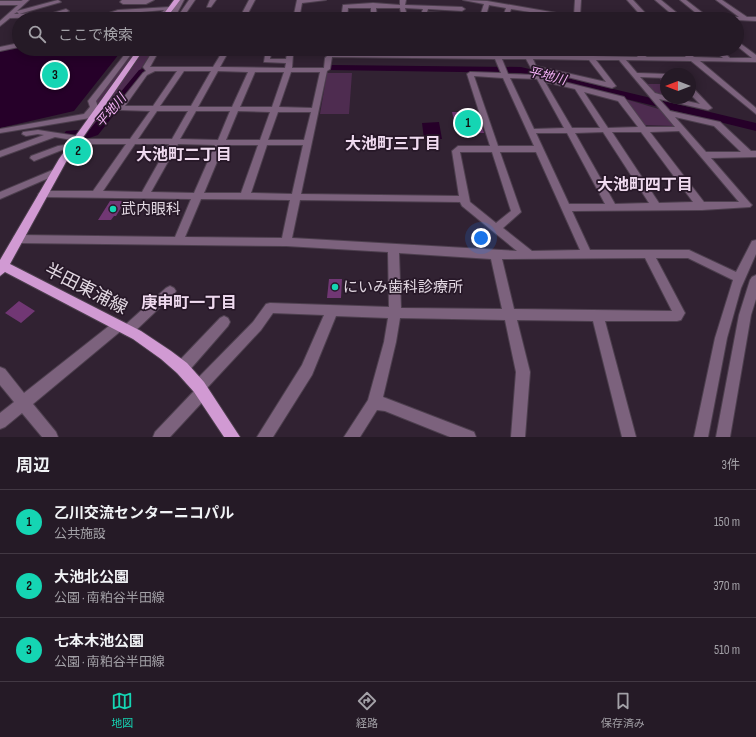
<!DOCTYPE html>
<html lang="ja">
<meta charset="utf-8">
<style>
:root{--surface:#251a26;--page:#2d232e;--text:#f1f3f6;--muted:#a3a1a7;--line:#423843;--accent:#15d5b3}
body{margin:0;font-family:"Sofia Sans Condensed","Noto Sans JP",sans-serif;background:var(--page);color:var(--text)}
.compass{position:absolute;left:660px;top:68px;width:36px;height:36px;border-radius:50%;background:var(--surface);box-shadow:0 2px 10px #0003;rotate:270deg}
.you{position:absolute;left:481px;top:238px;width:14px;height:14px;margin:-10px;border:3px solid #fff;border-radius:50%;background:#1a73e8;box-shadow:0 0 0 6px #1a73e833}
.badge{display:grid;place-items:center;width:26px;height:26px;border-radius:50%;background:var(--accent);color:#111;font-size:13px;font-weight:700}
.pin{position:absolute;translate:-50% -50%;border:2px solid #fff;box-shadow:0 1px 4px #0006}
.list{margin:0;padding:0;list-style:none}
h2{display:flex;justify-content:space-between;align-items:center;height:52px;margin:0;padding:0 16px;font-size:17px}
h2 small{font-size:13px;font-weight:400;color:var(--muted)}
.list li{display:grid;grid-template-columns:26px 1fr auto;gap:12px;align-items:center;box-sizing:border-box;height:64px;padding:0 16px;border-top:1px solid var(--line)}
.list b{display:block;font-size:15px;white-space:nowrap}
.list p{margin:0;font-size:13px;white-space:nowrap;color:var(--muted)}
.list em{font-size:13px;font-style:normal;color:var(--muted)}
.icon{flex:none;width:22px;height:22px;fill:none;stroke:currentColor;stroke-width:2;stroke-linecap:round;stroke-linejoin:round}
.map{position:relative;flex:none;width:756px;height:437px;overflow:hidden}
.search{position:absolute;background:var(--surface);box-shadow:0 2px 10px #0003;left:12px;right:12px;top:12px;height:44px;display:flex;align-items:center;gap:10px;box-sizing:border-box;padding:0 14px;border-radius:22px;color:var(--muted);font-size:15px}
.sheet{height:244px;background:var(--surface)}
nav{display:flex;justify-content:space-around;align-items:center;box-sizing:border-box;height:56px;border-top:1px solid var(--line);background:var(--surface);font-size:11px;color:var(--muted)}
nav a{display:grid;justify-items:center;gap:2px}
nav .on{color:var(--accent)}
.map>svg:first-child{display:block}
</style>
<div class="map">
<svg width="756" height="437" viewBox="0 0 756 437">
<rect width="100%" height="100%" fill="#312232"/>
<path fill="#4e2c50" d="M134,49H138L96,106L95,101Z
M144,49H154L140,70L142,72L92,131L84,132Z
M327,73H352L349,114H320Z
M658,77H666V96L655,93L647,84H664Z
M625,99L662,110L674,126L643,125Z
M88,144L73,162H65L77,145Z"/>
<path fill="#260029" d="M155,9L147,19H104L132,14L133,12Z
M19,46V49H123L74,111L0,128V51Z
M439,122L442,139H424L422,123Z"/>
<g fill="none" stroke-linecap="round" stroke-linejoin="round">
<path fill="#260029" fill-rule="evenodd" d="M332,65L521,67L756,123V131L521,73L328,70L327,68L328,66Z
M143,69L148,72L98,135L89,138L66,137L64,134L66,131L90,129L139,70Z"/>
</g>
<path fill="#713774" d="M452,112H478L484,133H457Z
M110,201H125L116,216H114L111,220H98Z
M329,279H342L341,298H327Z
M19,301L35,311L21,323L5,313Z"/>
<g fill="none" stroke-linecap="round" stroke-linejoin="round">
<g stroke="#4d3f4e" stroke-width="2">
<path id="minor" d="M23,0H29L17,11L58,0L61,2L19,14L17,12L14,14L53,13L66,9L69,11L54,17L10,18L0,26V21L18,5H0V1H21Z
M122,0H154L146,4H123L120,2Z
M178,0H184L174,19H168Z
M189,0H195L182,19H176Z
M210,0H216L211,7H207Z
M249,0H255L245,19H239Z
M297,0H326L302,3L299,19H293Z
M400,0H406L405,5L462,7L465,9L462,11L428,9L427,12L459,14L462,16L459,18L429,15L433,19H427L421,14L423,9L405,8L408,19H402L400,8H376L377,19H371V8H348L347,19H341L343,5L373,3L400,5Z
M463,0L487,1L574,16L575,0H581L580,16L589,19H574L511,9L508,19H502L506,8L489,5L485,19H479L484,4Z
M627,0H633L648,16L675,17L655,0H661L682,17H701L680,0H686L708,17H739L716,0H722L747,17H756V21L737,20V19H644Z
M170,7L171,8L162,19H156L164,10L118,14L100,19H91L118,10Z
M737,41L756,55V62L700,61L756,108V114L691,61L626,60L637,73L666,74V78L640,77L655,93L666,96V98H674L700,104L690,94V88H693L712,108L708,110L659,99L670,111L720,122L751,151H756V157L711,158L750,203L752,205L750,207L702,210L572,211L590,250H689L736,272L752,241L756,240V254L741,288L727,338L708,437H694L715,338L733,280L688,258H656L685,313L681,320L677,321H605L636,437H622L593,321L517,320L530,372L525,437H511L516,372L505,320L400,318L396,342L383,397L474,432L476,437H450L385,411L377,410L360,437H344L368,400L384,342L388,318L336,316L312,375L273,437H257L302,365L324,315L273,313L261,330L207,388L209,392L207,397L170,437H153L155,432L194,391L192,387L194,382L253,322L266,304L270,303L389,307L388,252L286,246L18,243L14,242L13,239L14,236L18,235L175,237L191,199L43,197L38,194L43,191H93L126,144H75L72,143V140L55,137L0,157V151L44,135L38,134L26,136L22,134L23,132L38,130L77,136H80L81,139H130L150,111L119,110L115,108L143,73L146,71L143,67L154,49H160L150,67H213L224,49H230L220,67L285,68L286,63L264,62L266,49H272L270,59H286L288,49H294V51H321L324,53L321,55H293L292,68H324L325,58L330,53L525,55L528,54L531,55L586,56L581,49H587L593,56L638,57L627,49H634L647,57H686L676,49H683L694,57L723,58L713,49H720L730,58H752L737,46ZM332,57L495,59L501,73L470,72L467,74L490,146H458L452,151L459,196L301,194L327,71L330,69ZM502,59H526L531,68L612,88L616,86L596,60H619L675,127H646L624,97L536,75L508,74ZM533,59L589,60L606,82L536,66ZM155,71H177L153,106H125L147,75ZM184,71H211L191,106H160ZM218,71L248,72L232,107H198ZM255,72H284L272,107H240ZM291,72H320L312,108L279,107ZM474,76L503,78L534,146H498ZM510,78L537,79L564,128L534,129ZM545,82L575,89L600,128H572ZM584,92L618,101L638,127L608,128ZM157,111H188L172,139H138ZM196,111H230L218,140L180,139ZM238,111L270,112L260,140H226ZM278,112H311L304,140H268ZM675,117L714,126L741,152H706ZM679,131L739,202H704L650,132ZM603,132L649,203L615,204L575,133ZM612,132H641L693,202L659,203ZM536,133H567L605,204H569ZM135,144H169L142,192L103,191ZM178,144L215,145L194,193L151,192ZM224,145H258L241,193H204ZM267,145H303L292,194L251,193ZM460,152H492L511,211L496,223L470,202ZM500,152H536L580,250L532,251L503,228L521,212ZM201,199L290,200L282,238L185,237ZM300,200L460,202L462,206L517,251L292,238ZM399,253L491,259L502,309L401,308ZM645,258L672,311L514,309L502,259Z
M19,43V47L0,51V47Z
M129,49H135L96,101L98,107L90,118L0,133V129L84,114L90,107L88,101Z
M71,144L74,145V149L62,150L34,161L30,158L31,156L58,146Z
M55,169L59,172L58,174L0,199V192Z
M756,275V299L751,315L730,437H716L739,315L750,280L752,277Z
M170,286L174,288L176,291L174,294L132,334L128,336L124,334L122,330L33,404L56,432L58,437H42L22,413L5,427L0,429V413L14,402L0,385V367L5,369L24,393L114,322L118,320L122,322L124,326L166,288Z
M224,316L228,318L230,322L228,326L187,373L182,374L177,373L175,368L177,363L220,318Z"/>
</g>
<g stroke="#4d3f4e" stroke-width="2">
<path id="major" d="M174,0H180L166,19H160Z
M138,49H144L66,162L10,264L141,331L171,351L187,363L204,382L240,437H224L194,392L177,373L161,359L133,339L5,272L0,276V260L59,159Z"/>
</g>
<use href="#minor" fill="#7c627d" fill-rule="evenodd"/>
<use href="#major" fill="#d19ad3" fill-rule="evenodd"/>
</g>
<g fill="#15d5b3" stroke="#271828" stroke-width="1.5">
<circle cx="113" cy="209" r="4"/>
<circle cx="335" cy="287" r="4"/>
</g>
<g text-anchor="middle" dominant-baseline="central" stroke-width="3.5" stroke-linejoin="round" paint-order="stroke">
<g font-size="13" font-style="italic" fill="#f4b1f6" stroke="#271828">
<text transform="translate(547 76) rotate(14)">平地川</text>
<text transform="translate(111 111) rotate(-50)">平地川</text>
</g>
<g font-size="15" fill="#e1d7e1" stroke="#271828" text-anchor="start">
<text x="121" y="209">武内眼科</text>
<text x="343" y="287">にいみ歯科診療所</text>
</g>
<g font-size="16" font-weight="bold" fill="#efdaef" stroke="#271828">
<text x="393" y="144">大池町三丁目</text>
<text x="184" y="155">大池町二丁目</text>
<text x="645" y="185">大池町四丁目</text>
<text x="189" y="303">庚申町一丁目</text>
</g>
<g font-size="18" fill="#e1d7e1" stroke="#271828">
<text transform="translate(86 289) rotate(27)">半田東浦線</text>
</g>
</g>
</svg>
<svg class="compass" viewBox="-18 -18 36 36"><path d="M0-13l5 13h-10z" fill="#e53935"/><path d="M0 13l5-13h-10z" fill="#a3a1a7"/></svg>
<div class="you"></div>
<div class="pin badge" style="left:468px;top:123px">1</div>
<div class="pin badge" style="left:78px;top:151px">2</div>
<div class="pin badge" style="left:55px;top:75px">3</div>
<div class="search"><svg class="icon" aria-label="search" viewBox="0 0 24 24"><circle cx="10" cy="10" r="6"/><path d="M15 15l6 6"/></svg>ここで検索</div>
</div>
<section class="sheet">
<h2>周辺<small>3件</small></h2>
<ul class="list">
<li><span class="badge">1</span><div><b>乙川交流センターニコパル</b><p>公共施設</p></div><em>150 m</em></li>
<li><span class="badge">2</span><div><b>大池北公園</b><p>公園 · 南粕谷半田線</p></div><em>370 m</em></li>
<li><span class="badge">3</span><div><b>七本木池公園</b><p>公園 · 南粕谷半田線</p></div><em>510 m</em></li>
</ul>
</section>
<nav>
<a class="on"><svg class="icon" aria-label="map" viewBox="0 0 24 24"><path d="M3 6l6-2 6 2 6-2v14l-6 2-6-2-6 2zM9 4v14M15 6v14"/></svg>地図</a>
<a><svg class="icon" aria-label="directions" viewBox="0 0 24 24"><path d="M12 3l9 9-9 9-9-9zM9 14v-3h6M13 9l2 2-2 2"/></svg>経路</a>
<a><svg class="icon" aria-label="saved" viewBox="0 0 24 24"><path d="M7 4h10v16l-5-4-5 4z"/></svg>保存済み</a>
</nav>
